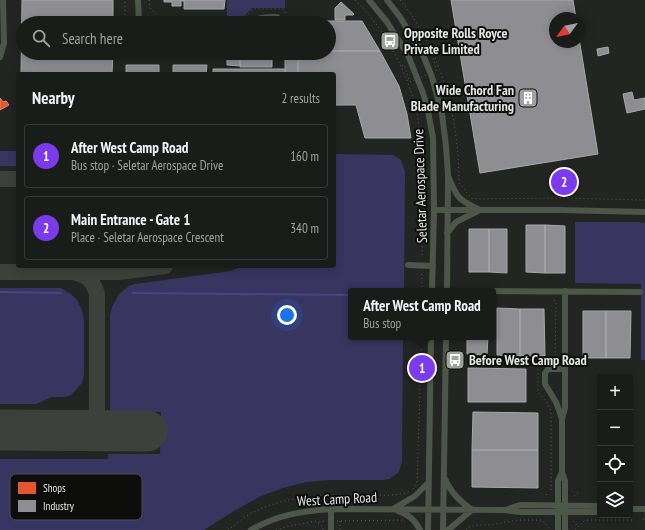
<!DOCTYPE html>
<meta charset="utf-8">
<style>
:root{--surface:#1a1c1a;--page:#272927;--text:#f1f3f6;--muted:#9fa1a2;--line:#383a39;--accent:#7c3aed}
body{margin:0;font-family:"PT Sans Narrow",sans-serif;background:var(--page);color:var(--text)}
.controls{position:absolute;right:12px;bottom:12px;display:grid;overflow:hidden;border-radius:4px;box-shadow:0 2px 10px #0003}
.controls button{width:36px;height:36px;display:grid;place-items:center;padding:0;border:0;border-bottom:1px solid var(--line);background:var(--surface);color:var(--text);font:20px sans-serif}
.compass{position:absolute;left:549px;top:12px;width:36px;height:36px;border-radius:50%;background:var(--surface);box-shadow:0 2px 10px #0003;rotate:237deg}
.you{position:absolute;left:287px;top:315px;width:14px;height:14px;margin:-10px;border:3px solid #fff;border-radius:50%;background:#1a73e8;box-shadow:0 0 0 6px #1a73e833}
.badge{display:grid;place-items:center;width:26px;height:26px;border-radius:50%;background:var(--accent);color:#fff;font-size:13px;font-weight:700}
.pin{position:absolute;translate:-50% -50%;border:2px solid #fff;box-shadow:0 1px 4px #0006}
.popup{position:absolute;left:348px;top:288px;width:148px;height:52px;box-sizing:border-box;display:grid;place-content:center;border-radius:4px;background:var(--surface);filter:drop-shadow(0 1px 3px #0005);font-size:13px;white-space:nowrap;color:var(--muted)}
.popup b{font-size:15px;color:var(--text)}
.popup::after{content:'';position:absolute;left:50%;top:100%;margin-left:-8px;border:8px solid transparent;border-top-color:var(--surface)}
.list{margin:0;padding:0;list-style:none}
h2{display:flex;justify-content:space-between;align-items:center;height:52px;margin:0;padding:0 16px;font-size:17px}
h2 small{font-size:13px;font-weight:400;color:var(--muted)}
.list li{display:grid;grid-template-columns:26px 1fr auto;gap:12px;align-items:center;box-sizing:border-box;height:64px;margin:0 8px 8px;padding:0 8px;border:1px solid var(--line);border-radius:4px}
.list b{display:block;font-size:15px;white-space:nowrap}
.list p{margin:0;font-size:13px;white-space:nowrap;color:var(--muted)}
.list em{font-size:13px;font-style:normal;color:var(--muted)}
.icon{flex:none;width:22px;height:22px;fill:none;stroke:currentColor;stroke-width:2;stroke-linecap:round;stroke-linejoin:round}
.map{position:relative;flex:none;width:645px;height:530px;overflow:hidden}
.search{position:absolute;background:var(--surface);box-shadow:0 2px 10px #0003;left:16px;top:16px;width:320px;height:44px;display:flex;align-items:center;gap:10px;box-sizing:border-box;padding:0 14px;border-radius:22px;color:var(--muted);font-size:15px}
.panel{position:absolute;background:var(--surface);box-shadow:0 2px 10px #0003;left:16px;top:72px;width:320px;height:196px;border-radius:4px}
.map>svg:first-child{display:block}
</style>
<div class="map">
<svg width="645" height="530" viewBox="0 0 645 530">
<rect width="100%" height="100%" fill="#232522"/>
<path fill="#393561" d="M227,0H285V8H252C243,17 241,22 227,22Z
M0,151H18V166H0Z
M335,154L393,155L401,160L405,171L404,291H351V337H403L402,461L399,472L389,479L383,480H330L306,482L283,488L261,496L234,511L204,530H0V459H108V454H160L161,412L110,411V316L112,307L119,294L129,286L135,284L231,271L243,266H334Z
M575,222H638L645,223V360H641V284L575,283Z
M0,288H61L71,294L77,300L82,310L84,320V374L82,383L71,395L65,397H52L36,404H0Z"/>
<path fill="#e4572e" stroke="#e48264" d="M0,98L3,102L6,101L9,105L0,110Z"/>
<path fill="#8d8d92" stroke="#a7a8aa" d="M22,0H113V23H23V53H113L112,74H21Z
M164,0H225L224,9H184V1H181V6H172V2H164Z
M451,0H573L576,18H555V42H579V38L598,154L480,173Z
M341,2L354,14L353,15H345V20H335V8Z
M325,21H362L380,51H329V23H325Z
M608,47L609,53L598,56L597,49Z
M329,51H380L399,86L407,114L411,138H365L356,105H334V74H298V61L307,53H329Z
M287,53H307L298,61V74H285V55Z
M227,58H240V66L227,65Z
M240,58H272V67H240Z
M126,65H159V74H126Z
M173,65H207L206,74H173Z
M213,69H285V74H213Z
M632,92L634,100L645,98V109L627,113L623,94Z
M567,176L569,187L568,192L565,193L561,189L559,178Z
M526,225H545V273L526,272Z
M545,225L565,226V273H545Z
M469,229H489V272H469Z
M489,229H507V273L489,272Z
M497,308L520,309V356L497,355Z
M520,309H544L545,356H520Z
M583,311H606V358H583Z
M606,311H631L630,358H606Z
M467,337H488L487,355L467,354Z
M468,368L526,369V402H468Z
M473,412L538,413V450H472Z
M472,450H538V488L472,487Z"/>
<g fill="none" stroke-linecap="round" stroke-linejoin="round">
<path stroke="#4b4483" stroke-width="2" d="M0,292L61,293
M133,293L351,295"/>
<path stroke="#3e403c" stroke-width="16" d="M0,179H18
M0,272H119L165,266
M73,272C87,275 93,280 97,294V431"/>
<path stroke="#3e403c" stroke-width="41" d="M0,430L147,431"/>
<path stroke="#575e54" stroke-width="1" stroke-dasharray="1 3" stroke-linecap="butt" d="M149,0L150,8L165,23L237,22L241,21L253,9H283L285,11V23
M355,0C383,27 403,64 414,101C420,122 421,146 421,167C422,198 423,228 422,258
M400,0C442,50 459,119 459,183L471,198L474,199L558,198L645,200
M125,23V0
M433,55L432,56L437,70
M402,66L404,65L410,82
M422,291V272
M413,489L417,482L420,391L419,367L421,355V337
M551,490V411L547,402L538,392V360L555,361L556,302L553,299
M546,494L549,496
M574,496L580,491
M643,519H645
M337,521L402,520L405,522
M340,521V530
M573,521L578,526
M318,523L323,527V530
M228,530C234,526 239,521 245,517C281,495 321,495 362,495C378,495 396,497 411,491
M276,530L285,527L316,521L318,522L326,521
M466,530L469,527L477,525H490L518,520H542L551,530
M575,530L584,521L587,520H635"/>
<path stroke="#4d5749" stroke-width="6" d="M138,0L139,23
M369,0L387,22L408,55L423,93L428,111L433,138L434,210L432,291
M387,0L400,17L423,55L432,77L442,114L446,146L448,176L447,291
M250,23C259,17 266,17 277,17V23
M0,57L4,43L3,0
M449,178C457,198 459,200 478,209
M434,210H559L645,212
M447,233L456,222L478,211
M408,265L433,266
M465,291L640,292
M562,419L556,402L545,384V373L548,369H564
M562,472L565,481V530
M445,479C451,493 460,501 472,510
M331,509V530
M393,509L415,496L427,484
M508,509L520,505L600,506
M630,509H645
M398,511C409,514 415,520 420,530
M251,530C277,515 302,511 331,509L504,510L521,512H600
M428,530L431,337
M443,530L446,337
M448,530L472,510
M558,530V481L562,472V419L565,408V291"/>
<path stroke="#575e54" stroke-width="1" stroke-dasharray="1 3" stroke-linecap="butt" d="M410,82L437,70"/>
</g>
<defs>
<g id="bus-square" transform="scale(1)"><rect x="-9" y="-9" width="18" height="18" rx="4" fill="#a0a29f" stroke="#0d0e0c"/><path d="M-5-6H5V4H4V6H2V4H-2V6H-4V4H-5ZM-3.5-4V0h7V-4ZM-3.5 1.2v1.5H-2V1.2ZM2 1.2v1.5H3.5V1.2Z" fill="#fff"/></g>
<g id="building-square" transform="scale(1)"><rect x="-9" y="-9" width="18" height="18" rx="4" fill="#a0a29f" stroke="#0d0e0c"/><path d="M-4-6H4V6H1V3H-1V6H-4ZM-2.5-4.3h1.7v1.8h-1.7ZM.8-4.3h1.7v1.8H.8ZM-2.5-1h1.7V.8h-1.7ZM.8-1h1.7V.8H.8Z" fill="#fff"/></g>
</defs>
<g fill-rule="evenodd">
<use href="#bus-square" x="390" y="41"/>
<use href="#building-square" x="528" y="98"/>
<use href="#bus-square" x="455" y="360"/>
</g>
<g text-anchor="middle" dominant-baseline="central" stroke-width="4" stroke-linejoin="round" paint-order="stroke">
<g font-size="14" font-weight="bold" fill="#e3e6e2" stroke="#0d0e0c" text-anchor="start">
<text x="404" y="33">Opposite Rolls Royce<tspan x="404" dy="16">Private Limited</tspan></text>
<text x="514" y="90" text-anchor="end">Wide Chord Fan<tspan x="514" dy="16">Blade Manufacturing</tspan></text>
<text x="469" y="360">Before West Camp Road</text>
</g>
<g font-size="14" fill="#e3e6e2" stroke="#0d0e0c">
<text transform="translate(420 186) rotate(-92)">Seletar Aerospace Drive</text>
<text transform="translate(337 499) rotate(-3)">West Camp Road</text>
</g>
</g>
<rect x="10" y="474" width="132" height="46" rx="6" fill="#0d0e0c" stroke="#4d4f4c" stroke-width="1"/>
<rect x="18" y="482" width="18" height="12" fill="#e4572e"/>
<rect x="18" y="500" width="18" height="12" fill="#8d8d92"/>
<g font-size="11" fill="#e3e6e2">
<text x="43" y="492">Shops</text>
<text x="43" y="510">Industry</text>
</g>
</svg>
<div class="controls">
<button>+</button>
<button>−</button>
<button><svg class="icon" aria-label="locate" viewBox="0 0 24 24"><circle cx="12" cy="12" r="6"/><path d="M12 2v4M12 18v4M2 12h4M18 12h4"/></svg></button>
<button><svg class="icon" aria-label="layers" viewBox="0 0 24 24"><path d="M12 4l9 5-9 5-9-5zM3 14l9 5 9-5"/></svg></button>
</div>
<svg class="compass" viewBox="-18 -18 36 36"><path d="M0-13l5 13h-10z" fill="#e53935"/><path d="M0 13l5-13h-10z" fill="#9fa1a2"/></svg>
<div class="you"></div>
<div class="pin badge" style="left:422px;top:368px">1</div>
<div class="popup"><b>After West Camp Road</b>Bus stop</div>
<div class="pin badge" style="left:564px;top:182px">2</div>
<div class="search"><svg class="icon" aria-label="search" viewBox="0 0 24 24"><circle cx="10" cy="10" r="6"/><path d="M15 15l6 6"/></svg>Search here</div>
<section class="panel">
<h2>Nearby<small>2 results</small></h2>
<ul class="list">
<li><span class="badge">1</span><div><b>After West Camp Road</b><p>Bus stop · Seletar Aerospace Drive</p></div><em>160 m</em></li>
<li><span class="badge">2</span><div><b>Main Entrance - Gate 1</b><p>Place · Seletar Aerospace Crescent</p></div><em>340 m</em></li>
</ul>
</section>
</div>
